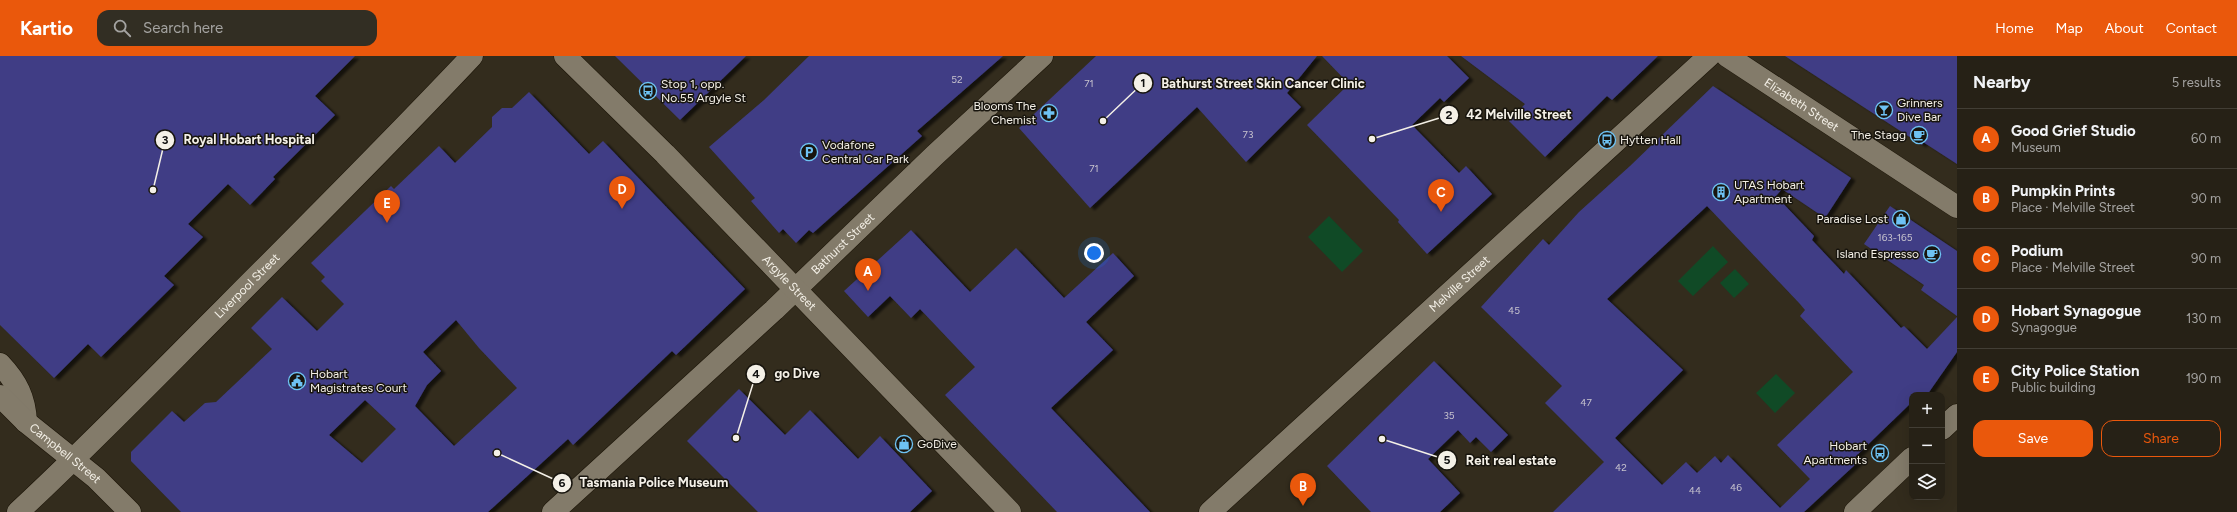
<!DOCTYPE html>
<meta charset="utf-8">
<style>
:root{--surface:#262116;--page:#322e23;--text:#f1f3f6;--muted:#a4a3a1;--line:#423e35;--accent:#ea580c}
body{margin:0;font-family:Figtree,sans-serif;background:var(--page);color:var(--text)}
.controls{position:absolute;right:12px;bottom:12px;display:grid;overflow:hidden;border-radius:8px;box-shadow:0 4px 16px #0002}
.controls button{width:36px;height:36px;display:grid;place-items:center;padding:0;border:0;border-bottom:1px solid var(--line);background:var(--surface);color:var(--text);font:20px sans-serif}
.you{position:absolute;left:1094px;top:197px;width:14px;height:14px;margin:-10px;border:3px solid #fff;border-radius:50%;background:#1a73e8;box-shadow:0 0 0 6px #1a73e833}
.badge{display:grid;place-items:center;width:26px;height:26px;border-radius:50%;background:var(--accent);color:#fff;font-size:13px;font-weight:700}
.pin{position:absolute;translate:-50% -33px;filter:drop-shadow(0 1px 2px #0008)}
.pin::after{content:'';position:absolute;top:21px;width:14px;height:12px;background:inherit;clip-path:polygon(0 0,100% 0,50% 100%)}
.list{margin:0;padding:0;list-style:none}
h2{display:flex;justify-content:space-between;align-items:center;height:52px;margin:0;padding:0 16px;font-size:17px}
h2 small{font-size:13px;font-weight:400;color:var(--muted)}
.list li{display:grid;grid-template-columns:26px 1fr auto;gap:12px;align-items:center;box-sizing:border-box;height:60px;padding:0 16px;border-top:1px solid var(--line)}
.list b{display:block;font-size:15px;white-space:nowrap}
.list p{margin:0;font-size:13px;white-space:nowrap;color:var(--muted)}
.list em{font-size:13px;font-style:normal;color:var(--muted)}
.actions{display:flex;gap:8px;padding:12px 16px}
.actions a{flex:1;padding:9px 0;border:1px solid var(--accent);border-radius:12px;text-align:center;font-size:14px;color:var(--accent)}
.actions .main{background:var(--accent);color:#fff}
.icon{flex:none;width:22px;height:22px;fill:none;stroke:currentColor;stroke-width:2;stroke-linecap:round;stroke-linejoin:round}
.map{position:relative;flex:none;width:1957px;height:456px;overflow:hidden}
header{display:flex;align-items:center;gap:24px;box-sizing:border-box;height:56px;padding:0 20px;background:var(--accent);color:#fff}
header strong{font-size:19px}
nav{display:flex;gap:22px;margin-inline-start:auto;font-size:14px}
.search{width:280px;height:36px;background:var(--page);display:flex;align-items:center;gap:10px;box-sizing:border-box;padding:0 14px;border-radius:12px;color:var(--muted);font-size:15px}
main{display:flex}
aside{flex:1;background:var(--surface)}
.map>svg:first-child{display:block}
</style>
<header>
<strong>Kartio</strong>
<div class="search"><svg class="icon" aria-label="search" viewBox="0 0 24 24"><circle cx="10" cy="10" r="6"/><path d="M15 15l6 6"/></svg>Search here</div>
<nav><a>Home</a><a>Map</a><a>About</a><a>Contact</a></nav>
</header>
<main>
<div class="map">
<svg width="1957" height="456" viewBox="0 0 1957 456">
<defs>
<filter id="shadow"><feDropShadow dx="4.5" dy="2.5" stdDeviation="1" flood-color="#0009"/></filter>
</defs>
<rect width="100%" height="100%" fill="#332c1d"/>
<path fill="#104a26" d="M1329,160L1363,195L1342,216L1308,181Z
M1713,190L1728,206L1693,240L1678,225Z
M1735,213L1749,228L1734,242L1720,227Z
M1776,318L1795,337L1775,357L1756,337Z"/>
<path fill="#3f3d85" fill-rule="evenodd" filter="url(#shadow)" d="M0,0H355L315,40L335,59L273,121L275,123L250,149L228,128L188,168L203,181L164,220L174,229L101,301L88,288L54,322L0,269Z
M615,0H746L680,64Z
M809,0H1003L917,75L922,80L813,177L809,174L796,187L783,173L779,177L751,145L755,142L709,91L764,44Z
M1096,0H1317L1287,37L1301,51L1246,106L1197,51L1090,152L1019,72Z
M1322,0H1447L1469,22L1444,46L1440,42L1412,69L1459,117L1466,110L1492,138L1427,198L1398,166L1399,164L1307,69L1349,28Z
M1461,0H1658L1612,44L1607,40L1545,101L1509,65L1525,48Z
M1785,0H1957V108L1923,86L1922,89Z
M1713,30L1851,122L1825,162L1782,133L1776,140L1814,180L1812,184L1844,218L1846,214L1901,272L1904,270L1927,293L1957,261V296L1927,339H1912V346L1854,402L1858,406L1804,456H1553L1604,406L1545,347L1562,330L1481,251L1543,183L1549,189L1579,156L1630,110ZM1707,150L1800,248L1805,254L1800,260L1853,316L1777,389L1810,423L1780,452L1728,399L1721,407L1715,400L1697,417L1686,406L1662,429L1615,382L1683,314L1607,243Z
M529,36L589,98L603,85L745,233L676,299L672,295L573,389L568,383L488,456H181L131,405V396L172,355L184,366L205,347L216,346L272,293L251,272L282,241L317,275L344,248L321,225L325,221L311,207L391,130L394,133L439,90L455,107L492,71V61L502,52H512ZM456,264L479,292L517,332L454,390L415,350L427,329L441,315L423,296ZM365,344L396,373L362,407L329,379Z
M1890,150L1957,195V260L1921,234L1924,229L1864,188Z
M911,174L970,236L1016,192L1064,242L1113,197L1134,220L1086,266L1113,294L1051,352L1150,456H1057L945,339L975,311L920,253L911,262L890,240L868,261L844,235Z
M1434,305L1508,379L1491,396L1476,381L1470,387L1458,374L1428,403L1460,437L1440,456H1371L1327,410Z
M739,333L785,379L810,354L858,403L880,380L932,435L910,456H758L687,385Z"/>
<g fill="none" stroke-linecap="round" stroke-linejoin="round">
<g stroke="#1b1407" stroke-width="23">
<g id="minor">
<path id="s1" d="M1727,0L1957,151"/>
<path d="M0,308C17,326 25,342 26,366"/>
<path d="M1942,373L1957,359"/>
<path id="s2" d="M1210,456L1709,0"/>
<path d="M1855,456L1912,402"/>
</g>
</g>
<g stroke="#1b1407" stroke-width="23">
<g id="tertiary">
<path id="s3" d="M553,456L774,254L935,99L1042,0"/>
</g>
</g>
<g stroke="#1b1407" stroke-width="23">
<g id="secondary">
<path id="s4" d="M565,0L665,98L1010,456"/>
<path id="s5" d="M0,340L26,366L96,422L130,456"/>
<path id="s6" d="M18,456C88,391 155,322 223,254C307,170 391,86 472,0"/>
</g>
</g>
<use href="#minor" stroke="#837b6a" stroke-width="22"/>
<use href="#tertiary" stroke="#837b6a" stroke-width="22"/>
<use href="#secondary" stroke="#837b6a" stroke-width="22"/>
</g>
<defs>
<g id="bus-ring" transform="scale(0.9)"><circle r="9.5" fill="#18150e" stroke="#6ec2f3" stroke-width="1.5"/><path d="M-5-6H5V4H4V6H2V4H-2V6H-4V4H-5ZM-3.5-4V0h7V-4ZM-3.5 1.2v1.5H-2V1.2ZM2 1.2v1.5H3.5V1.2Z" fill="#6ec2f3"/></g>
<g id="bar-ring" transform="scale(0.9)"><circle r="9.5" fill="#18150e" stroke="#6ec2f3" stroke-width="1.5"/><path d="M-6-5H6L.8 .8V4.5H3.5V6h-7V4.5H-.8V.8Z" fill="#6ec2f3"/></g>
<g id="pharmacy-ring" transform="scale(0.9)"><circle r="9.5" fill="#18150e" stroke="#6ec2f3" stroke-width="1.5"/><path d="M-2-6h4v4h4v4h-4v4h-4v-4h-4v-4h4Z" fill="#6ec2f3"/></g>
<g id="cafe-ring" transform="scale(0.9)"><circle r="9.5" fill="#18150e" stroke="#6ec2f3" stroke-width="1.5"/><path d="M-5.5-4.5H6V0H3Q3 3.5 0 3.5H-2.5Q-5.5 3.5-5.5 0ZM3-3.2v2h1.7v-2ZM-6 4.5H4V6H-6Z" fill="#6ec2f3"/></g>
<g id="parking-ring" transform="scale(0.9)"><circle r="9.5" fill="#18150e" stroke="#6ec2f3" stroke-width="1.5"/><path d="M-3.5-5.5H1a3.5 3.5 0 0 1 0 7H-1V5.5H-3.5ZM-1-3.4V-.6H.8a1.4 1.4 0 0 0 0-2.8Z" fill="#6ec2f3"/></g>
<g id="building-ring" transform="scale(0.9)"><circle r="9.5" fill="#18150e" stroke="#6ec2f3" stroke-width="1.5"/><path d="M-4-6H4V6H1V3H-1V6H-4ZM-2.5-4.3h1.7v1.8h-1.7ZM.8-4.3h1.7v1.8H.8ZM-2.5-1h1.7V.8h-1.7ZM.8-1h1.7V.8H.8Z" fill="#6ec2f3"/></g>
<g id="shop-ring" transform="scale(0.9)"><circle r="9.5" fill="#18150e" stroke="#6ec2f3" stroke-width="1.5"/><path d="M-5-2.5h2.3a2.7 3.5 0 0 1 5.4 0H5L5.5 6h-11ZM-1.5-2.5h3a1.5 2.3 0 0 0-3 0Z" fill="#6ec2f3"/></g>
<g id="civic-ring" transform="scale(0.9)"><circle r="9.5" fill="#18150e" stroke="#6ec2f3" stroke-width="1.5"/><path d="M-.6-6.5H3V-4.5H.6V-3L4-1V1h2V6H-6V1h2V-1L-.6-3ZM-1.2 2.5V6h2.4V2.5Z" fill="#6ec2f3"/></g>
</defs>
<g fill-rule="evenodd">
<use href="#bus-ring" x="648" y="35"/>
<use href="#bar-ring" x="1884" y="54"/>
<use href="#pharmacy-ring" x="1049" y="57"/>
<use href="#cafe-ring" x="1919" y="79"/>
<use href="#bus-ring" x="1607" y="84"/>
<use href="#parking-ring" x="809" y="96"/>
<use href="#building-ring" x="1721" y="136"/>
<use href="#shop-ring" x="1901" y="163"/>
<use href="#cafe-ring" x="1932" y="198"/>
<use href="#civic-ring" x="297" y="325"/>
<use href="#shop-ring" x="904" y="388"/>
<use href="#bus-ring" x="1880" y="397"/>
</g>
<g text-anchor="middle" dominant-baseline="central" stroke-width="3" stroke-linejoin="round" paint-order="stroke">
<g font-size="10" fill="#c7c3ce">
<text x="957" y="23">52</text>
<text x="1089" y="27">71</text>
<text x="1248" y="78">73</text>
<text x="1094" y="112">71</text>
<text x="1895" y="181">163-165</text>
<text x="1514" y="254">45</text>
<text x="1586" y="346">47</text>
<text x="1449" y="359">35</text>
<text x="1621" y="411">42</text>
<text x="1736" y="431">46</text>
<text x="1695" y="434">44</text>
</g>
<g font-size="12" fill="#f4f0e7" stroke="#18150e" text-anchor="start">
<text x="661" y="28">Stop 1, opp.<tspan x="661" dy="14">No.55 Argyle St</tspan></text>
<text x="1897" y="47">Grinners<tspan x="1897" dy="14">Dive Bar</tspan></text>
<text x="1036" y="50" text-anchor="end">Blooms The<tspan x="1036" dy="14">Chemist</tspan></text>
<text x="1906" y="79" text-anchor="end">The Stagg</text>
<text x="1620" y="84">Hytten Hall</text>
<text x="822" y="89">Vodafone<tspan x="822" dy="14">Central Car Park</tspan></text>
<text x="1734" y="129">UTAS Hobart<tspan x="1734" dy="14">Apartment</tspan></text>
<text x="1888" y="163" text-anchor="end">Paradise Lost</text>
<text x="1919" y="198" text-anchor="end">Island Espresso</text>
<text x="310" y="318">Hobart<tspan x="310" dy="14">Magistrates Court</tspan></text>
<text x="917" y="388">GoDive</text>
<text x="1867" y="390" text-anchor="end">Hobart<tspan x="1867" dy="14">Apartments</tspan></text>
</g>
<g font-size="12" fill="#f4f0e7" stroke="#18150e">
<text stroke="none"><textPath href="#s1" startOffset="89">Elizabeth Street</textPath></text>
<text stroke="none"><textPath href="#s3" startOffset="395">Bathurst Street</textPath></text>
<text stroke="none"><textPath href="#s4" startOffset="319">Argyle Street</textPath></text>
<text stroke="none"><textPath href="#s2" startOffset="338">Melville Street</textPath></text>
<text stroke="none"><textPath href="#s6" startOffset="322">Liverpool Street</textPath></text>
<text stroke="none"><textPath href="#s5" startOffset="87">Campbell Street</textPath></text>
</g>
</g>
<path fill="none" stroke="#f4f0e7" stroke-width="1.5" d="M1103 65L1143 27M1372 83L1449 59M153 134L165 84M736 382L756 318M1382 383L1447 404M497 397L562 427"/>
<g fill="#f4f0e7" stroke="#18150e" stroke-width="1.5">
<circle cx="1103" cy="65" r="4"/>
<circle cx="1372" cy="83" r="4"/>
<circle cx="153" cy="134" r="4"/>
<circle cx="736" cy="382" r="4"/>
<circle cx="1382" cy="383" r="4"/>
<circle cx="497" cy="397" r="4"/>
<circle cx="1143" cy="27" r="10"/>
<circle cx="1449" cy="59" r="10"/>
<circle cx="165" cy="84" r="10"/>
<circle cx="756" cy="318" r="10"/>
<circle cx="1447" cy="404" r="10"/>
<circle cx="562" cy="427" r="10"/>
</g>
<g font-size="12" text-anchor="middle" font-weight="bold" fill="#111">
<text x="1143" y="31">1</text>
<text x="1449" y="63">2</text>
<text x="165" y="88">3</text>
<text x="756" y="322">4</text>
<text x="1447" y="408">5</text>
<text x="562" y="431">6</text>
</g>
<g font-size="13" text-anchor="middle" font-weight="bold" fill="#f4f0e7" stroke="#18150e" stroke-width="3" stroke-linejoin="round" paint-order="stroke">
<text x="1263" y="32">Bathurst Street Skin Cancer Clinic</text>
<text x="1519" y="63">42 Melville Street</text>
<text x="249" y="88">Royal Hobart Hospital</text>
<text x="797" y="322">go Dive</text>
<text x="1511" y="409">Reit real estate</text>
<text x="654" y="431">Tasmania Police Museum</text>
</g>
</svg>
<div class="controls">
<button>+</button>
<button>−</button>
<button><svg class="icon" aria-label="layers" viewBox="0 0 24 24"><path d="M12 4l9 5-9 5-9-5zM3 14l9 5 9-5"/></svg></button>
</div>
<div class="you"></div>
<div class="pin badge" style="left:868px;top:235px">A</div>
<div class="pin badge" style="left:1303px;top:450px">B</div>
<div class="pin badge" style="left:1441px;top:156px">C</div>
<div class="pin badge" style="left:622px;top:153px">D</div>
<div class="pin badge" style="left:387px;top:167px">E</div>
</div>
<aside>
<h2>Nearby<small>5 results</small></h2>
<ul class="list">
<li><span class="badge">A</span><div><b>Good Grief Studio</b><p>Museum</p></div><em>60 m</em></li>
<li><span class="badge">B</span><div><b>Pumpkin Prints</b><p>Place · Melville Street</p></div><em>90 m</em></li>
<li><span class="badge">C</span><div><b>Podium</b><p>Place · Melville Street</p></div><em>90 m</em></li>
<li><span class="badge">D</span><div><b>Hobart Synagogue</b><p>Synagogue</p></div><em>130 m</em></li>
<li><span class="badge">E</span><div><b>City Police Station</b><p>Public building</p></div><em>190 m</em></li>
</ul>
<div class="actions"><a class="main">Save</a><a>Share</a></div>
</aside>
</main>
